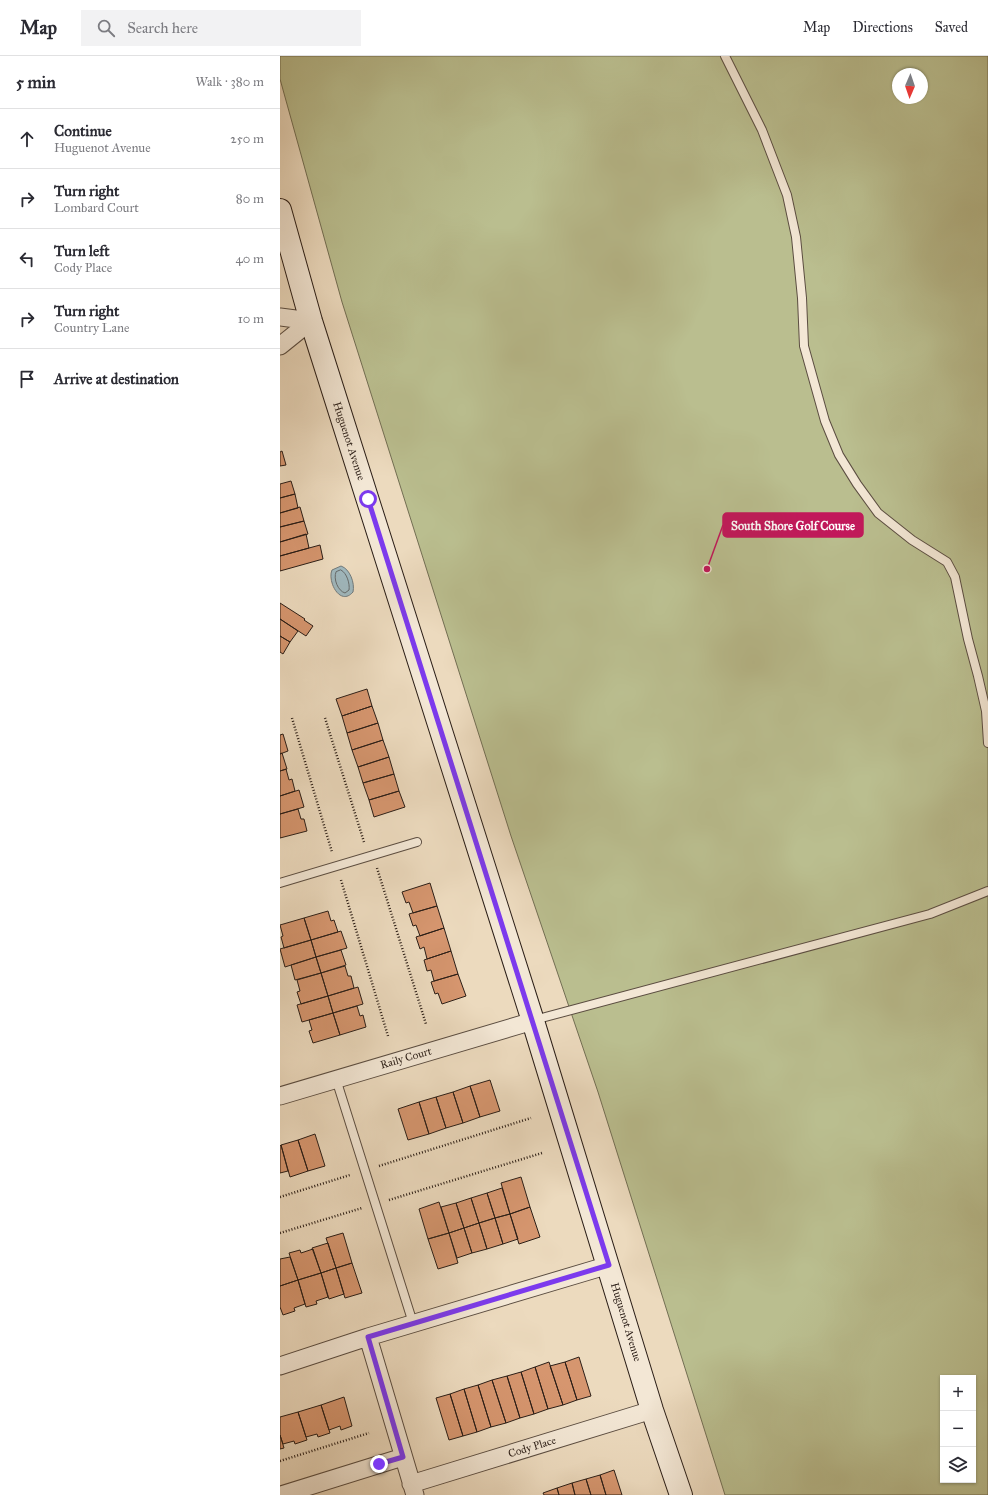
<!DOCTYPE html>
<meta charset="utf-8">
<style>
:root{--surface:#fff;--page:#f2f2f3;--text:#2b2b33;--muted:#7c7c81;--line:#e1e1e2}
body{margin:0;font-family:"IM FELL Great Primer",serif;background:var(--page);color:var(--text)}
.controls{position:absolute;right:12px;bottom:12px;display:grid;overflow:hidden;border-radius:0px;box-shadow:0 1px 3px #0004}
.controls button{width:36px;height:36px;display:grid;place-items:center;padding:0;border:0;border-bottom:1px solid var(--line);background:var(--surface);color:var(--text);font:20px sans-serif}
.compass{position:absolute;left:612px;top:12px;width:36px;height:36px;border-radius:50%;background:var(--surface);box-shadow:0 1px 3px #0004;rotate:182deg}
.stop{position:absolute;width:12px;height:12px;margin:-9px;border:3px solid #7c3aed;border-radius:50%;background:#fff}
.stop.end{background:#7c3aed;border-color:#fff;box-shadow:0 1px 4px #0008}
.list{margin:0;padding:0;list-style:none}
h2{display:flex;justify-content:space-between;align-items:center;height:52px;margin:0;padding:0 16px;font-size:17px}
h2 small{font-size:13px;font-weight:400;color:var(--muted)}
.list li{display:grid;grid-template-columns:26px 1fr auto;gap:12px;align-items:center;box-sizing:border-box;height:60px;padding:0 16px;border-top:1px solid var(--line)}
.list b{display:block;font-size:15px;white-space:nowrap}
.list p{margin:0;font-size:13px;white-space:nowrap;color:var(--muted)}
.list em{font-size:13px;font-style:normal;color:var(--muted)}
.icon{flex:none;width:22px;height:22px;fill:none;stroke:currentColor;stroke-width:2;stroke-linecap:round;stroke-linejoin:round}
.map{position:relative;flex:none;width:708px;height:1439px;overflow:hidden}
header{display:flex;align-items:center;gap:24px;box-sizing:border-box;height:56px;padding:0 20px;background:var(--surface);border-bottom:1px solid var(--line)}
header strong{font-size:19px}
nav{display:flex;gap:22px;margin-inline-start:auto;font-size:14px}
.search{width:280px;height:36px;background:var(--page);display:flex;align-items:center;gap:10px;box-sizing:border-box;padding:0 14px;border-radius:0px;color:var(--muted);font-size:15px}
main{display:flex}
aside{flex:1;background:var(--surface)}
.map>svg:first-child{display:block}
</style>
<header>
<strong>Map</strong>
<div class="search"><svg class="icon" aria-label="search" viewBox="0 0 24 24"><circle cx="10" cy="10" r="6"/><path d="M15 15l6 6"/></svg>Search here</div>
<nav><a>Map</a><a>Directions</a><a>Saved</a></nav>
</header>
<main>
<aside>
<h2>5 min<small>Walk · 380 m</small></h2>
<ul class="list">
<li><svg class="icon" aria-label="ahead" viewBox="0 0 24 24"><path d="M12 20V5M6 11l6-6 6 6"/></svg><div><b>Continue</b><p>Huguenot Avenue</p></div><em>250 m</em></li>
<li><svg class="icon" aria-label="right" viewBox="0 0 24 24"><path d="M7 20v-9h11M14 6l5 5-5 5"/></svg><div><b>Turn right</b><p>Lombard Court</p></div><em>80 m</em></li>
<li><svg class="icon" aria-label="left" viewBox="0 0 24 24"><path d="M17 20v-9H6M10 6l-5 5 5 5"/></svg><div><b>Turn left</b><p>Cody Place</p></div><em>40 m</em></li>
<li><svg class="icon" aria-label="right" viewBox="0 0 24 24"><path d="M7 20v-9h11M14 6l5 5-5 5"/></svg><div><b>Turn right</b><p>Country Lane</p></div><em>10 m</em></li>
<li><svg class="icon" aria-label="arrive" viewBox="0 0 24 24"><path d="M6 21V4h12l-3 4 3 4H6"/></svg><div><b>Arrive at destination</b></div></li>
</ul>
</aside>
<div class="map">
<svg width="708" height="1439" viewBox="0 0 708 1439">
<rect width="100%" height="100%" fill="#ecdabe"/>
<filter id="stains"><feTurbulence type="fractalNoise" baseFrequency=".005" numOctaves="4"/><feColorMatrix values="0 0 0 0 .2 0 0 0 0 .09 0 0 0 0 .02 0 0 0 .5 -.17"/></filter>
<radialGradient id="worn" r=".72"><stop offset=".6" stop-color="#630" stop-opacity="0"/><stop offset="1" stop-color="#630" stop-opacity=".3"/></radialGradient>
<path fill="#babe8f" stroke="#726e53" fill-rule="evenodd" d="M0,0H708V1439H445L318,1036L231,780L62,246L0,23ZM618,18H642V42H618ZM663,1322H693V1424H663Z"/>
<path fill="#9fb7bd" stroke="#717a7b" d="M61,510C70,513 75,527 73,536C60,551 47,525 52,514Z"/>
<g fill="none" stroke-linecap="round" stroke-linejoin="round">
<path stroke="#656a6a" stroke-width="1" d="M61,514C67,517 70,528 69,534L65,537C58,535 53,523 56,516Z"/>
</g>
<path fill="#d6966f" stroke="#2b1e17" d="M2,395L6,409L0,410V396Z
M11,425L15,438L0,442V428Z
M15,438L18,452L0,457V442Z
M20,451L24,465L0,471V457Z
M24,465L28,478L0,486V471Z
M26,478L29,492L0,500V486Z
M40,489L43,503L0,515V500Z
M0,547L25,563L24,564L33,570L26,580L0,563Z
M0,563L18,575L10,586L0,580Z
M0,580L10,586L3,598L0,596Z
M87,633L92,650L62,660L56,643Z
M92,650L98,667L67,677L62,660Z
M98,667L103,684L72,694L67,677Z
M3,678L8,695L0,698V679Z
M103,684L109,701L78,711L72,694Z
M2,697L7,713L0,715V698Z
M109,701L114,718L83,727L78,711Z
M6,713L9,724L12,723L15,735L0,740V715Z
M114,718L119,735L89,744L83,727Z
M19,734L24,751L0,758V740Z
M119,735L125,751L94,761L89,744Z
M18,753L21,763H24L27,775L0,782V758Z
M150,827L157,850L133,857L129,846L126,847L122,836Z
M157,850L164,872L140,880L136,869L133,870L129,858Z
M48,855L51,865L54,864L58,876L31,884L24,862Z
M24,862L31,884L4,892L1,881L3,880L0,869Z
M164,872L171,895L147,903L144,891L140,893L136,881Z
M61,875L67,892L36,901L31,884Z
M31,884L36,901L5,911L0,893Z
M61,894L66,909L41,917L36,901Z
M171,895L178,918L154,925L151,914L147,915L144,904Z
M36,901L41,917L15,924L11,909Z
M65,910L68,920H71L74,932L48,940L41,917Z
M41,917L48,940L21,948L17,936L20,935L17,924Z
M178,918L186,940L162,948L158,937L155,938L151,926Z
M78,931L83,948L53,957L48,940Z
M48,940L53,957L22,966L17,949Z
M77,950L80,960L83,959L86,971L60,979L53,957Z
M53,957L60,979L33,987L29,975L32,974L29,964Z
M210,1024L220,1055L200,1061L190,1030Z
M190,1030L200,1061L183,1067L173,1036Z
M173,1036L183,1067L166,1072L156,1041Z
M156,1041L166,1072L149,1078L139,1046Z
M139,1046L149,1078L128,1084L118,1053Z
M35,1078L45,1110L28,1115L18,1084Z
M18,1084L28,1115L10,1121L1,1089Z
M1,1089L8,1115L0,1117V1090Z
M241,1121L250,1151L230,1158L221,1127Z
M222,1132L230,1158L215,1162L207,1137Z
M207,1137L215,1162L199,1167L191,1142Z
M191,1142L199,1167L184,1172L176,1147Z
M159,1146L169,1177L148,1183L139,1153Z
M176,1147L184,1172L169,1177L161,1151Z
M250,1151L260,1181L239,1188L230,1158Z
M230,1158L238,1183L223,1188L215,1162Z
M215,1162L223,1188L207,1193L199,1167Z
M199,1167L207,1193L192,1197L184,1172Z
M184,1172L192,1197L177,1202L169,1177Z
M63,1177L72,1207L56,1212L46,1182Z
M169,1177L178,1207L158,1213L148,1183Z
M48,1187L56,1212L41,1217L32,1192Z
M33,1193L41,1217L18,1224L9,1197L20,1194L21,1197Z
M10,1201L18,1224L0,1230V1203Z
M72,1207L82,1237L65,1242L56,1212Z
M56,1212L64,1238L49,1243L41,1217Z
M41,1217L48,1241L36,1245L37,1248L26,1251L18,1224Z
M18,1224L25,1248L14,1252L15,1255L3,1259L0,1251V1230Z
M299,1301L311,1340L297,1344L285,1306Z
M269,1306L283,1349L268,1353L255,1311Z
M285,1306L297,1344L283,1349L270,1310Z
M255,1311L268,1353L254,1358L241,1316Z
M241,1316L254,1358L240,1362L227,1320Z
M227,1320L240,1362L226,1367L212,1324Z
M212,1324L226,1367L211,1371L198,1329Z
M198,1329L211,1371L197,1376L184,1333Z
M184,1333L197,1376L183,1380L170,1338Z
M170,1338L183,1380L169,1384L156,1342Z
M64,1341L72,1370L61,1374L60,1370L49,1374L41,1349Z
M41,1349L50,1377L38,1381L37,1378L26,1381L18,1356Z
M18,1356L27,1384L15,1388L14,1385L3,1388L0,1379V1361Z
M0,1379L4,1392L0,1393Z
M334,1414L342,1439H326L320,1419Z
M320,1419L326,1439H311L306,1423Z
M306,1423L311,1439H295L292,1427Z
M292,1427L295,1439H279L277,1432Z
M277,1432L279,1439H264L263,1437Z"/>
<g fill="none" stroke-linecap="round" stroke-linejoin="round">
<g stroke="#5b4d41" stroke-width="10">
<path id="lane" d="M445,0L482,74L507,139L516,181L522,242L524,290L545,365L559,399L577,428L598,457L632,484L667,506L675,521L688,583L698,620L706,655L708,687
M0,827L137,786
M254,964L650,858L708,835
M56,1023L133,1267"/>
</g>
<g stroke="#5b4d41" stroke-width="19">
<path id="street" d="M0,261L31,265
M0,290L31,265
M0,1040L253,965
M88,1281L135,1439
M0,1310L88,1281L329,1209
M131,1428L372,1354
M1,1439L123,1401"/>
</g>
<g stroke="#2b1e17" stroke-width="24">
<path id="secondary" d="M0,154L31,265L253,965L372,1354L401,1439"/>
</g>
<path stroke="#2b1e17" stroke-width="2.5" stroke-dasharray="1 2" stroke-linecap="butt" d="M12,662L52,796
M45,662L84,786
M97,812L146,968
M61,824L108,980
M99,1110L251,1062
M0,1141L70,1119
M109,1144L262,1097
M0,1177L82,1152
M0,1405L89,1377"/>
<use href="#lane" stroke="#f3e7d5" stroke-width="8"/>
<use href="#street" stroke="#f3e7d5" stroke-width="17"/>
<use href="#secondary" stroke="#f3e7d5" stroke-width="22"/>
</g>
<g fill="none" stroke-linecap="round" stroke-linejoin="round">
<path stroke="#7c3aed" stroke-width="5" d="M88,443L329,1209L88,1281L123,1401L99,1408"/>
</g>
<g text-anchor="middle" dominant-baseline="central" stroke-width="4" stroke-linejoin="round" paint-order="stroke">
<g font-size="11" fill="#2b1e17" stroke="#f3e7d5">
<text transform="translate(69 385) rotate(72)">Huguenot Avenue</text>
<text transform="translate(126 1002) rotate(-16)">Raily Court</text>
<text transform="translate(346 1266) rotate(73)">Huguenot Avenue</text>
<text transform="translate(252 1391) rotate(-17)">Cody Place</text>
</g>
</g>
<path fill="none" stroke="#c2185b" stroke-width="1.5" d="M427 513L443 469"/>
<circle fill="#c2185b" stroke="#f3e7d5" stroke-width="1.5" cx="427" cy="513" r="4"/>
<rect fill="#c2185b" stroke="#c2185b" stroke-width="1.5" x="443" y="457" width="140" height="24" rx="4"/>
<g font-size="12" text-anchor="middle" font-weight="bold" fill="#fff">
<text x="513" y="474">South Shore Golf Course</text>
</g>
<rect width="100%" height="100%" filter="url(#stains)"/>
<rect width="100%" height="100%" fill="url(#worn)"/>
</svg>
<div class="controls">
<button>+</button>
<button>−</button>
<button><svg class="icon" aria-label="layers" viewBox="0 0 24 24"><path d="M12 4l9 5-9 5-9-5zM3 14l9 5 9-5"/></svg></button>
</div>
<svg class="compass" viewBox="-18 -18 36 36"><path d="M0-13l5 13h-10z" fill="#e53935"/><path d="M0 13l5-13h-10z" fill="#7c7c81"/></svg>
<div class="stop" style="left:88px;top:443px"></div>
<div class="stop end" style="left:99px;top:1408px"></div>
</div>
</main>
